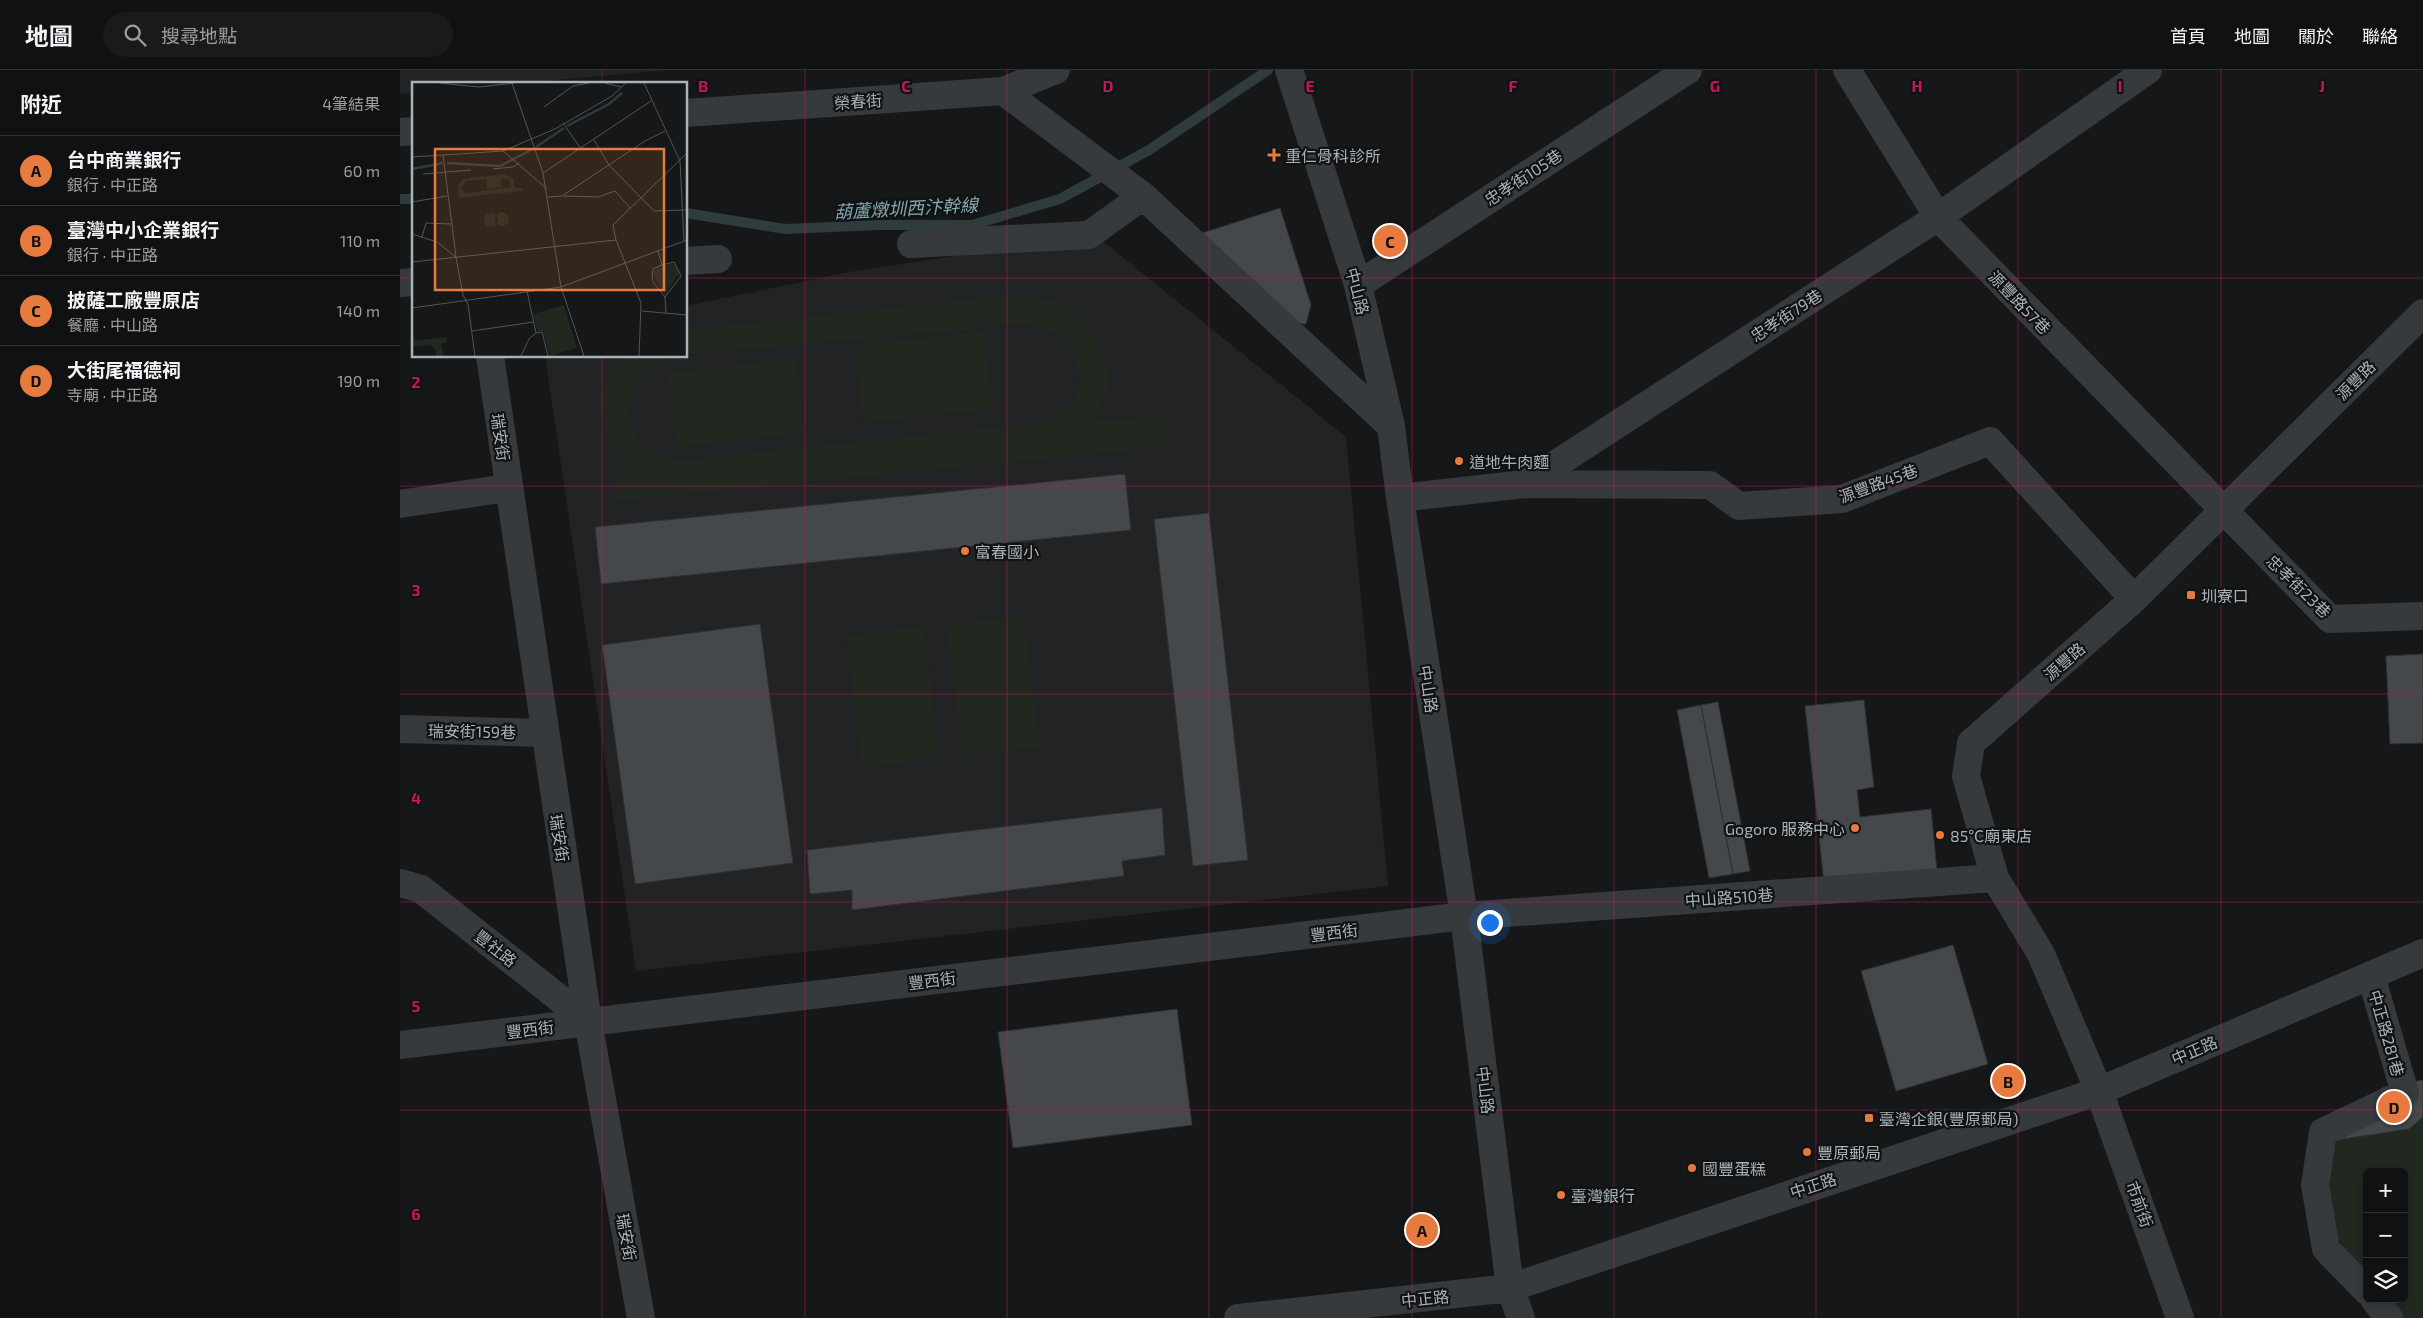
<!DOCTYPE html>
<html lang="zh-TW">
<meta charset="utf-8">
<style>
:root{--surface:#101112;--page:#191a1b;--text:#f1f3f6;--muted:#9c9d9f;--line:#303132;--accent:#e77b3f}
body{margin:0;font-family:"Exo 2","Noto Sans TC",sans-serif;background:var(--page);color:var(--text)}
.controls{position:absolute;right:15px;bottom:15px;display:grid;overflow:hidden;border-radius:8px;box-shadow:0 2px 8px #0003}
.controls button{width:45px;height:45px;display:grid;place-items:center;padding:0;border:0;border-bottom:1px solid var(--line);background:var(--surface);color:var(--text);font:25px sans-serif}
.you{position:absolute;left:1089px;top:852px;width:18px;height:18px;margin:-12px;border:4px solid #fff;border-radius:50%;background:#1a73e8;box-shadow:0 0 0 8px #1a73e833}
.badge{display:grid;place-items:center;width:32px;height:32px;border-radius:50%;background:var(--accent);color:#111;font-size:16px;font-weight:700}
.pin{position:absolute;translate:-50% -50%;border:2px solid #fff;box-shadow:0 1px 5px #0006}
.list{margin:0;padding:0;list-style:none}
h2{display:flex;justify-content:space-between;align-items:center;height:65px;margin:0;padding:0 20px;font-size:21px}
h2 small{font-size:16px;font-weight:400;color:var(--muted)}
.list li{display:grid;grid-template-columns:32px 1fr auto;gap:15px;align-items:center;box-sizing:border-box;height:70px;padding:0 20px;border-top:1px solid var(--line)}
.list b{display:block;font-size:19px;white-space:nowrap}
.list p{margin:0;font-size:16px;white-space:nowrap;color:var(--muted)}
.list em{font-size:16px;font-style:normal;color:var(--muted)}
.icon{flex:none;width:28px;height:28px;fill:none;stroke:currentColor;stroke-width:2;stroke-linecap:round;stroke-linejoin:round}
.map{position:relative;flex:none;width:2023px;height:1248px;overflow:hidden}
header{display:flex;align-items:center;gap:30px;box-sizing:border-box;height:70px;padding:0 25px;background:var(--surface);border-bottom:1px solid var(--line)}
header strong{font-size:24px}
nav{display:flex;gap:28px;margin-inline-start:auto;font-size:18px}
.search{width:350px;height:45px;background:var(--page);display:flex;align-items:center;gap:12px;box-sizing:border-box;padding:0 18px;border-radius:28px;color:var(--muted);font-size:19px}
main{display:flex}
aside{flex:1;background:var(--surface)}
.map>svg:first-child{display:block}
</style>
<header>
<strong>地圖</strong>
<div class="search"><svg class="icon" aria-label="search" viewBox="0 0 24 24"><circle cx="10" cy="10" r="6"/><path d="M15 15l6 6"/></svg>搜尋地點</div>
<nav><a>首頁</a><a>地圖</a><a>關於</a><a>聯絡</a></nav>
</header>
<main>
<aside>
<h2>附近<small>4筆結果</small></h2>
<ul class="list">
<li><span class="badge">A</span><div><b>台中商業銀行</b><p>銀行 · 中正路</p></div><em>60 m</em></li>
<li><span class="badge">B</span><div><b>臺灣中小企業銀行</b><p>銀行 · 中正路</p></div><em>110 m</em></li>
<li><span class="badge">C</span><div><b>披薩工廠豐原店</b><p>餐廳 · 中山路</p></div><em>140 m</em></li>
<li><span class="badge">D</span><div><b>大街尾福德祠</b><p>寺廟 · 中正路</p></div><em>190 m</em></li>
</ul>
</aside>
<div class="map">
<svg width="2023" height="1248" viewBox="0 0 2023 1248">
<rect width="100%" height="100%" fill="#161718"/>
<path fill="#222325" d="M0,0H267L111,14H14V22L0,24Z
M705,173L946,367L988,816L236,901L145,286H286V236L449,202L594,180Z"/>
<path fill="#212820" d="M622,223L669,235L694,269L709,301L707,321L692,350L766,347L767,377L216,431L213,402L235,400C230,396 224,392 220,388C205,373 195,333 204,314C208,304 216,294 224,286H273C267,289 257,291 252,295C232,311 220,350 240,371C250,382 263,386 277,391L645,352C653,347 662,342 668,336C688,317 679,280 657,265C649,259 634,257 624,254L286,285V260Z
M584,262L593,339L463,353L454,276Z
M396,288L404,363L276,377L268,303Z
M624,545L640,677L563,686L546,555Z
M524,556L540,688L462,698L446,566Z
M2023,1047V1248H1999L1984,1229H2004V1102H1967V1208C1942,1178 1925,1156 1926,1115C1926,1101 1933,1084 1937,1070L2009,1059Z"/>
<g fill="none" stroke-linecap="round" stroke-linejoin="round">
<path stroke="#2f3b3d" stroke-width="10" d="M0,129H14
M286,143L385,159L479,155H572L660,129L749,80L868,0"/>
</g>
<path fill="#45484b" stroke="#303134" d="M880,138L911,235L906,254L890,253L790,167Z
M725,404L731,460L201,514L195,457Z
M809,443L848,790L793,796L754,449Z
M360,554L393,793L235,814L202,575Z
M2023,584V673L1990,674L1986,586Z
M1464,630L1474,717L1457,720L1460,747L1531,739L1537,801L1424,813L1405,636Z
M1318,632L1350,801L1333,804L1301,635Z
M1301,635L1333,804L1309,808L1277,640Z
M762,738L765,785L722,791L724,806L452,840V820L410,824L407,780Z
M1553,875L1588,994L1496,1021L1461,901Z
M777,939L792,1055L613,1078L598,962Z
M2023,1010V1047L2009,1059L1937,1070L1982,1018Z"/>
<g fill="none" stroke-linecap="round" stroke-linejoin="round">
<path stroke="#373a3d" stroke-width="28" d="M889,0L958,215L991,356L1000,428L1064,846L1110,1218L1121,1248
M1447,0L1538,147L1930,549L2023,546
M603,21L743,126L991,356
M286,43L603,21L656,0
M0,62L14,61
M511,174L689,165L743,126
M286,191L318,189
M0,213L14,212
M958,215L1288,0
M90,286L188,951L241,1248
M1125,414L1310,415L1339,436L1442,429L1590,371L1734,529
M1000,428L1125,414L1538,147L1748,0
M0,434L107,418
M0,659L144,663
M0,813L21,819L188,951
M0,975L1064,846L1595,808
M1967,1221L1926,1179L1915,1115L1923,1062L2005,1023L1971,906
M1974,1229L1989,1248
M838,1248L1110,1218L1699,1021L2023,883
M1780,1248L1699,1021L1641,884L1595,808L1566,706L1571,673L1734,529L2023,243"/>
</g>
<path fill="none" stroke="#c2185b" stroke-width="1" stroke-opacity="0.55" d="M202,0V14M405,0V1248M607,0V1248M809,0V1248M1012,0V1248M1214,0V1248M1416,0V1248M1618,0V1248M1821,0V1248M0,208H14M286,208H2023M202,286V1248M0,416H2023M0,624H2023M0,832H2023M0,1040H2023"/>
<g fill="#e77b3f" stroke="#111213" stroke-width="2">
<path d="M871.5 77.5h5v5h5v5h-5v5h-5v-5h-5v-5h5z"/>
<circle cx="1059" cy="391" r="5"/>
<circle cx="565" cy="481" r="5"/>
<rect x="1786" y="520" width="10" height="10" rx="2.5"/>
<circle cx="1455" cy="758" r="5"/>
<circle cx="1540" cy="765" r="5"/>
<rect x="1464" y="1043" width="10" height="10" rx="2.5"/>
<circle cx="1407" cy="1082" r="5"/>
<circle cx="1292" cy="1098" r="5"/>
<circle cx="1161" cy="1125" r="5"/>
</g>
<g text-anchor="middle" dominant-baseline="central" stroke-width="4.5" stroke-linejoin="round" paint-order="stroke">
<g font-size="16" fill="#a9b2b7" stroke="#111213">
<text transform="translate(458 31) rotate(-4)">榮春街</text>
<text transform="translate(1123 107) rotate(-33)">忠孝街105巷</text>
<text transform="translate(958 221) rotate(75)">中山路</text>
<text transform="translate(1620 232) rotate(46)">源豐路57巷</text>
<text transform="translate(1386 245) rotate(-33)">忠孝街79巷</text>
<text transform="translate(1955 310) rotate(-45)">源豐路</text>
<text transform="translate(101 367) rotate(82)">瑞安街</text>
<text transform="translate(1478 413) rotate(-20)">源豐路45巷</text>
<text transform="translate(1899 516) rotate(44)">忠孝街23巷</text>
<text transform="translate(1664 591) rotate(-41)">源豐路</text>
<text transform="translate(1029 619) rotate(81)">中山路</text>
<text transform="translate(72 661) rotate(1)">瑞安街159巷</text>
<text transform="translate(160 768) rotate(81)">瑞安街</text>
<text transform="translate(1329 827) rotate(-4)">中山路510巷</text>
<text transform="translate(934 862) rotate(-7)">豐西街</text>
<text transform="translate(96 878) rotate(38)">豐社路</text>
<text transform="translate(532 910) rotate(-7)">豐西街</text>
<text transform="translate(130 959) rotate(-7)">豐西街</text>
<text transform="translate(1987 963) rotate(74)">中正路281巷</text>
<text transform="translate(1794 980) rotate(-23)">中正路</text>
<text transform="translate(1086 1020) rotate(83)">中山路</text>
<text transform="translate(1413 1115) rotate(-18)">中正路</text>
<text transform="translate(1740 1134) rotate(70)">市前街</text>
<text transform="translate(227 1167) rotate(80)">瑞安街</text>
<text transform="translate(1025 1228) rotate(-6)">中正路</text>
</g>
<g font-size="16" fill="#a9b2b7" stroke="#111213" text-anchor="start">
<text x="885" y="85">重仁骨科診所</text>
<text x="1069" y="391">道地牛肉麵</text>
<text x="575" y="481">富春國小</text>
<text x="1801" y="525">圳寮口</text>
<text x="1445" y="758" text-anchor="end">Gogoro 服務中心</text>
<text x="1550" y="765">85℃廟東店</text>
<text x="1479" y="1048">臺灣企銀(豐原郵局)</text>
<text x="1417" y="1082">豐原郵局</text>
<text x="1302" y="1098">國豐蛋糕</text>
<text x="1171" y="1125">臺灣銀行</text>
</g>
<g font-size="18" font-style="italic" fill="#82a9b0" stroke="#111213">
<text transform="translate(506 138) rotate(-3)">葫蘆燉圳西汴幹線</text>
</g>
</g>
<g transform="translate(12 12)">
<rect width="275" height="275" fill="#161718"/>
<path d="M93,92L102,97V106H110V109L47,116L46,103L51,97ZM89,96L97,97L99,105L54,111L49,107L54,99L74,97L75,107L90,105ZM83 137a7 7 0 1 1 14 0a7 7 0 1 1-14 0ZM72 138a7 7 0 1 1 14 0a7 7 0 1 1-14 0ZM257,182H262L268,190L253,213L241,193L242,188ZM152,223L165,266L138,274L131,249L126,250L121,232ZM35,255V260L29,262L32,274H24V268L18,263L0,265V259Z" fill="#212820" fill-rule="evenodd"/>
<path fill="none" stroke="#2f3b3d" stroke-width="2.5" d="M155,44L197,22L210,11M124,65L152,46M35,81L88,84L121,67M0,87L31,81"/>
<path fill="none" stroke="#515558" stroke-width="1" d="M27,1L67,5L103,1M100,1L131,91L149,205L172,274M193,1L209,5M232,1L268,79L272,159M132,25L161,4L176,1M151,41L169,67M182,58L197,83L242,129L275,128M91,69L135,107M31,73L44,175L51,213L56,222L63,274M0,75L91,69L143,47L200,14L214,1M81,87L101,85L107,81M131,91L239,19M11,92L59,88M152,114L186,115L203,109L219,127M136,115L150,114L233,59L253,49M0,120L35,114M0,152L25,160L44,175M10,155L14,141L39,142M246,169L250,183L241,187L240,193L241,200L253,215M0,180L204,158M250,183L262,180L269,194M0,226L149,205L275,158M230,229L275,233M254,231L253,215L269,194M60,249L122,240M124,251L130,250L136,274M109,274L117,257L124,251L115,209M227,274L229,221L204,158L201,143L275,71"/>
<path fill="#e77b3f" fill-opacity="0.15" stroke="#e77b3f" stroke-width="2.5" d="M23,67H252V208H23Z"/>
<rect width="275" height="275" fill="none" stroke="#a9b2b7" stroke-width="2.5"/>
</g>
<g font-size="16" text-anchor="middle" font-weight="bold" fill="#c2185b" stroke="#111213" stroke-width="4.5" stroke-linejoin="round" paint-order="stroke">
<text x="303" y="22">B</text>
<text x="506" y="22">C</text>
<text x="708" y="22">D</text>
<text x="910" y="22">E</text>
<text x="1113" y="22">F</text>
<text x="1315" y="22">G</text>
<text x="1517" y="22">H</text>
<text x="1720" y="22">I</text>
<text x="1922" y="22">J</text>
<text x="16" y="318">2</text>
<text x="16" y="526">3</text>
<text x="16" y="734">4</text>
<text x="16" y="942">5</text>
<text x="16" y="1150">6</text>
</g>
</svg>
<div class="controls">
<button>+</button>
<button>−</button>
<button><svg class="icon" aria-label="layers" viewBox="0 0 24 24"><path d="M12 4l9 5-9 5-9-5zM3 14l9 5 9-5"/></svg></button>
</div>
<div class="you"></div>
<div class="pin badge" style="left:1022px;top:1160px">A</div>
<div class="pin badge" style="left:1608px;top:1011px">B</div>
<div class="pin badge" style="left:990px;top:171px">C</div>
<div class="pin badge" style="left:1994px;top:1037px">D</div>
</div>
</main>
